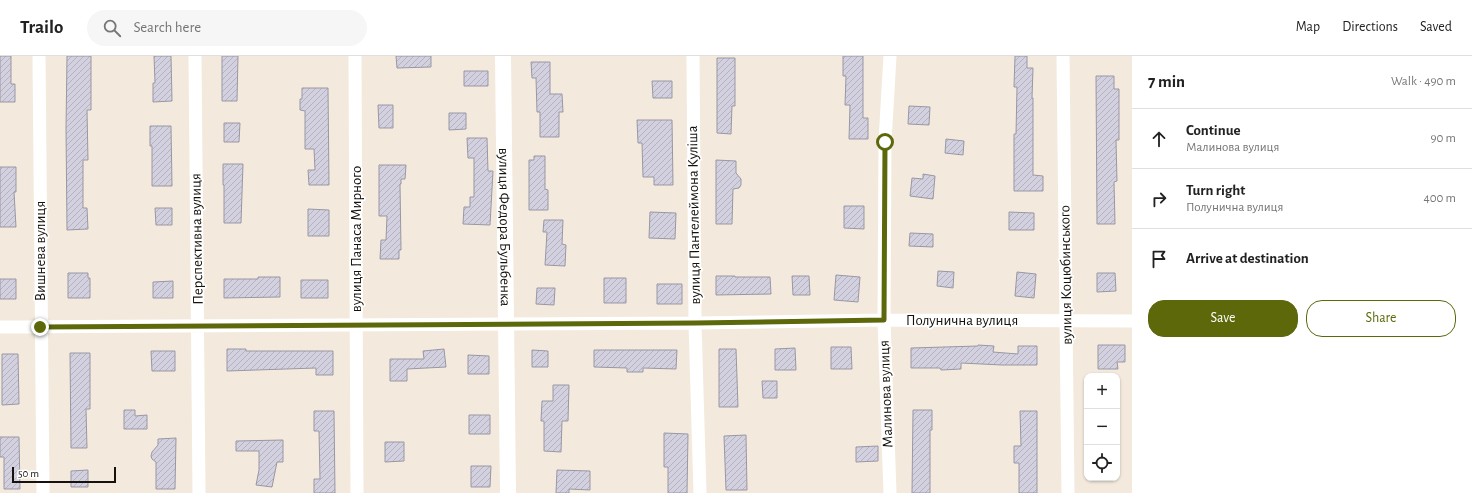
<!DOCTYPE html>
<meta charset="utf-8">
<style>
:root{--surface:#fff;--page:#f6f6f6;--text:#222;--muted:#767676;--line:#e0e0e0;--accent:#5d680b}
body{margin:0;font-family:"Alegreya Sans",sans-serif;background:var(--page);color:var(--text)}
.controls{position:absolute;right:12px;bottom:12px;display:grid;overflow:hidden;border-radius:8px;box-shadow:0 1px 3px #0004}
.controls button{width:36px;height:36px;display:grid;place-items:center;padding:0;border:0;border-bottom:1px solid var(--line);background:var(--surface);color:var(--text);font:20px sans-serif}
.scale{position:absolute;left:12px;bottom:10px;width:104px;box-sizing:border-box;padding-left:4px;border:2px solid #15120d;border-top:0;font-size:11px;line-height:14px;white-space:nowrap;color:#15120d;-webkit-text-stroke:3px #fff;paint-order:stroke}
.stop{position:absolute;width:12px;height:12px;margin:-9px;border:3px solid #5d680b;border-radius:50%;background:#fff}
.stop.end{background:#5d680b;border-color:#fff;box-shadow:0 1px 4px #0008}
.list{margin:0;padding:0;list-style:none}
h2{display:flex;justify-content:space-between;align-items:center;height:52px;margin:0;padding:0 16px;font-size:17px}
h2 small{font-size:13px;font-weight:400;color:var(--muted)}
.list li{display:grid;grid-template-columns:26px 1fr auto;gap:12px;align-items:center;box-sizing:border-box;height:60px;padding:0 16px;border-top:1px solid var(--line)}
.list b{display:block;font-size:15px;white-space:nowrap}
.list p{margin:0;font-size:13px;white-space:nowrap;color:var(--muted)}
.list em{font-size:13px;font-style:normal;color:var(--muted)}
.actions{display:flex;gap:8px;padding:12px 16px}
.actions a{flex:1;padding:9px 0;border:1px solid var(--accent);border-radius:16px;text-align:center;font-size:14px;color:var(--accent)}
.actions .main{background:var(--accent);color:#fff}
.icon{flex:none;width:22px;height:22px;fill:none;stroke:currentColor;stroke-width:2;stroke-linecap:round;stroke-linejoin:round}
.map{position:relative;flex:none;width:1132px;height:437px;overflow:hidden}
header{display:flex;align-items:center;gap:24px;box-sizing:border-box;height:56px;padding:0 20px;background:var(--surface);border-bottom:1px solid var(--line)}
header strong{font-size:19px}
nav{display:flex;gap:22px;margin-inline-start:auto;font-size:14px}
.search{width:280px;height:36px;background:var(--page);display:flex;align-items:center;gap:10px;box-sizing:border-box;padding:0 14px;border-radius:22px;color:var(--muted);font-size:15px}
main{display:flex}
aside{flex:1;background:var(--surface)}
.map>svg:first-child{display:block}
</style>
<header>
<strong>Trailo</strong>
<div class="search"><svg class="icon" aria-label="search" viewBox="0 0 24 24"><circle cx="10" cy="10" r="6"/><path d="M15 15l6 6"/></svg>Search here</div>
<nav><a>Map</a><a>Directions</a><a>Saved</a></nav>
</header>
<main>
<div class="map">
<svg width="1132" height="437" viewBox="0 0 1132 437">
<defs>
<pattern id="building-hatch" width="6" height="6" patternUnits="userSpaceOnUse"><rect width="6" height="6" fill="#d3d0df"/><path d="M-1 1l2-2M0 6l6-6M5 7l2-2" fill="none" stroke="#b4b2be"/></pattern>
</defs>
<rect width="100%" height="100%" fill="#f3eadd"/>
<path fill="url(#building-hatch)" stroke="#9997a4" d="M0,0H11V28H15V46H0Z
M67,0H91V54H87L88,104H83V152H87L88,173L67,174L66,73Z
M154,0H171L172,45L153,46V27H155Z
M222,0H238L237,45H222Z
M396,0H431V11L397,12Z
M843,0H863V62H868V83H849L850,49H845L846,20H843Z
M1015,0H1027V12H1033L1032,42H1033V119L1043,120V135H1014V78H1016L1017,31H1014Z
M717,2H735V50H732L731,78L717,77Z
M531,6H550V38H562L563,56H559V81H540V56H537L536,22H532Z
M464,15H488V30H464Z
M1096,20H1114V33H1119V84H1116L1117,125L1114,126L1115,168H1097Z
M652,25H672V42H653Z
M302,32H328L329,129H309L308,114H315L314,93H305V55L300,54V43H302Z
M378,49H393V72H379Z
M909,50L930,51L929,69L908,68Z
M449,57H466V73L449,74Z
M637,64H672L673,129H654V121H643L642,87H638Z
M224,67H240L239,86H224Z
M150,70H171L172,130H152V90H150Z
M467,82H487L488,115H493L490,169L463,168L464,151H470V141H474V102H468Z
M946,83L964,85L963,99L945,97Z
M534,100H545V133L548,134V154H529V104H534Z
M716,104L736,105V117L741,123V129L739,132L733,133L732,168H716Z
M223,108H243L241,167H224V129H223Z
M379,109H406L405,123H401V128H400L401,194H399V203H380L381,184H386L387,160H379Z
M0,111H16V136H14L16,171H0Z
M923,118L935,120L933,143L910,140L912,122L923,123Z
M844,150H864V173L844,172Z
M155,152H172V169H156Z
M308,153L329,154V180H308Z
M650,156L676,157L675,183L649,182Z
M1009,156L1034,157V174H1009Z
M544,164H563L562,188L566,189L565,210L545,209L547,176H543Z
M910,177L933,178V191L909,190Z
M938,215L954,216L953,232L937,230Z
M1017,216L1036,218L1034,242L1015,240Z
M68,217H88V222H90V242H68Z
M1097,217H1115L1116,235L1097,236Z
M836,219L860,221L858,246L834,244Z
M716,220H735V221H770L771,238L716,239Z
M792,220H809L810,239H793Z
M258,221H280V241L224,242V223H258Z
M604,222H626V247H604Z
M0,223H16V243H0Z
M301,224H328V242H301Z
M173,225V242H153V226Z
M657,228H682V248H657Z
M537,232H555L554,249L536,248Z
M978,289L994,290L993,296L1018,298V290H1037V309H1002L961,307V313L941,314L940,312H911V292L978,290Z
M1098,289H1125V306H1117L1118,313H1098Z
M831,291H851L852,313H831Z
M795,292L796,314H775V293Z
M227,293H246V295H333V319H316V312L227,315Z
M444,293L446,311L407,313V325H390V303H424L423,295Z
M719,293H736L738,351H719Z
M532,294L548,295V311H532Z
M594,294H677L676,313L643,312V316H627V312L594,311Z
M151,295H175V315H152Z
M70,297H90V353H86L87,392H71Z
M2,298H18L19,348L2,349Z
M468,299L489,300V318H468Z
M762,325H777V342H763Z
M553,329H569L568,365H562L561,396L544,395V365H541L542,345H553Z
M124,354H135V360L147,359V373H124Z
M913,354H932V374H930V437H912Z
M314,355H334L335,437H314V423H320L319,375H314Z
M1020,355H1037V437H1019V407H1014V390H1021Z
M469,359H490V378H469Z
M664,377L688,378L687,437H668V411H664Z
M746,379L747,434H726L724,380Z
M0,381H19L20,433H4V401H0Z
M176,382L175,433H156V406L152,403L151,400L152,396L158,389V383Z
M283,384V406H277L272,431L256,429L259,414V395H236V385Z
M385,386H404V405L385,406Z
M878,390V405L856,406V391Z
M471,410H491L490,431H471Z
M88,414V431H71V415Z
M557,414L590,415V434L569,433V437H556Z"/>
<g fill="none" stroke-linecap="round" stroke-linejoin="round">
<path stroke="#fff" stroke-width="13" d="M39,0L43,437
M195,0L199,437
M355,0L357,437
M693,0L695,267L700,437
M1063,0L1068,437
M0,271L695,267L884,264L1132,265
M890,437L884,264L885,85L890,0"/>
<path stroke="#fff" stroke-width="16" id="s1" d="M503,0L508,437"/>
</g>
<g fill="none" stroke-linecap="round" stroke-linejoin="round">
<path stroke="#5d680b" stroke-width="5" d="M40,271L695,267L884,264L885,86"/>
</g>
<g text-anchor="middle" dominant-baseline="central" stroke-width="3.5" stroke-linejoin="round" paint-order="stroke">
<g font-size="15" fill="#15120d" stroke="#fff">
<text transform="translate(694 159) rotate(-91)">вулиця Пантелеймона Куліша</text>
<text stroke="none"><textPath href="#s1" startOffset="171">вулиця Федора Бульбенка</textPath></text>
<text transform="translate(197 183) rotate(-91)">Перспективна вулиця</text>
<text transform="translate(356 183) rotate(-90)">вулиця Панаса Мирного</text>
<text transform="translate(40 195) rotate(-90)">Вишнева вулиця</text>
<text transform="translate(1066 219) rotate(-91)">вулиця Коцюбинського</text>
<text x="962" y="264">Полунична вулиця</text>
<text transform="translate(886 338) rotate(-92)">Малинова вулиця</text>
</g>
</g>
</svg>
<div class="controls">
<button>+</button>
<button>−</button>
<button><svg class="icon" aria-label="locate" viewBox="0 0 24 24"><circle cx="12" cy="12" r="6"/><path d="M12 2v4M12 18v4M2 12h4M18 12h4"/></svg></button>
</div>
<div class="scale">50 m</div>
<div class="stop" style="left:885px;top:86px"></div>
<div class="stop end" style="left:40px;top:271px"></div>
</div>
<aside>
<h2>7 min<small>Walk · 490 m</small></h2>
<ul class="list">
<li><svg class="icon" aria-label="ahead" viewBox="0 0 24 24"><path d="M12 20V5M6 11l6-6 6 6"/></svg><div><b>Continue</b><p>Малинова вулиця</p></div><em>90 m</em></li>
<li><svg class="icon" aria-label="right" viewBox="0 0 24 24"><path d="M7 20v-9h11M14 6l5 5-5 5"/></svg><div><b>Turn right</b><p>Полунична вулиця</p></div><em>400 m</em></li>
<li><svg class="icon" aria-label="arrive" viewBox="0 0 24 24"><path d="M6 21V4h12l-3 4 3 4H6"/></svg><div><b>Arrive at destination</b></div></li>
</ul>
<div class="actions"><a class="main">Save</a><a>Share</a></div>
</aside>
</main>
